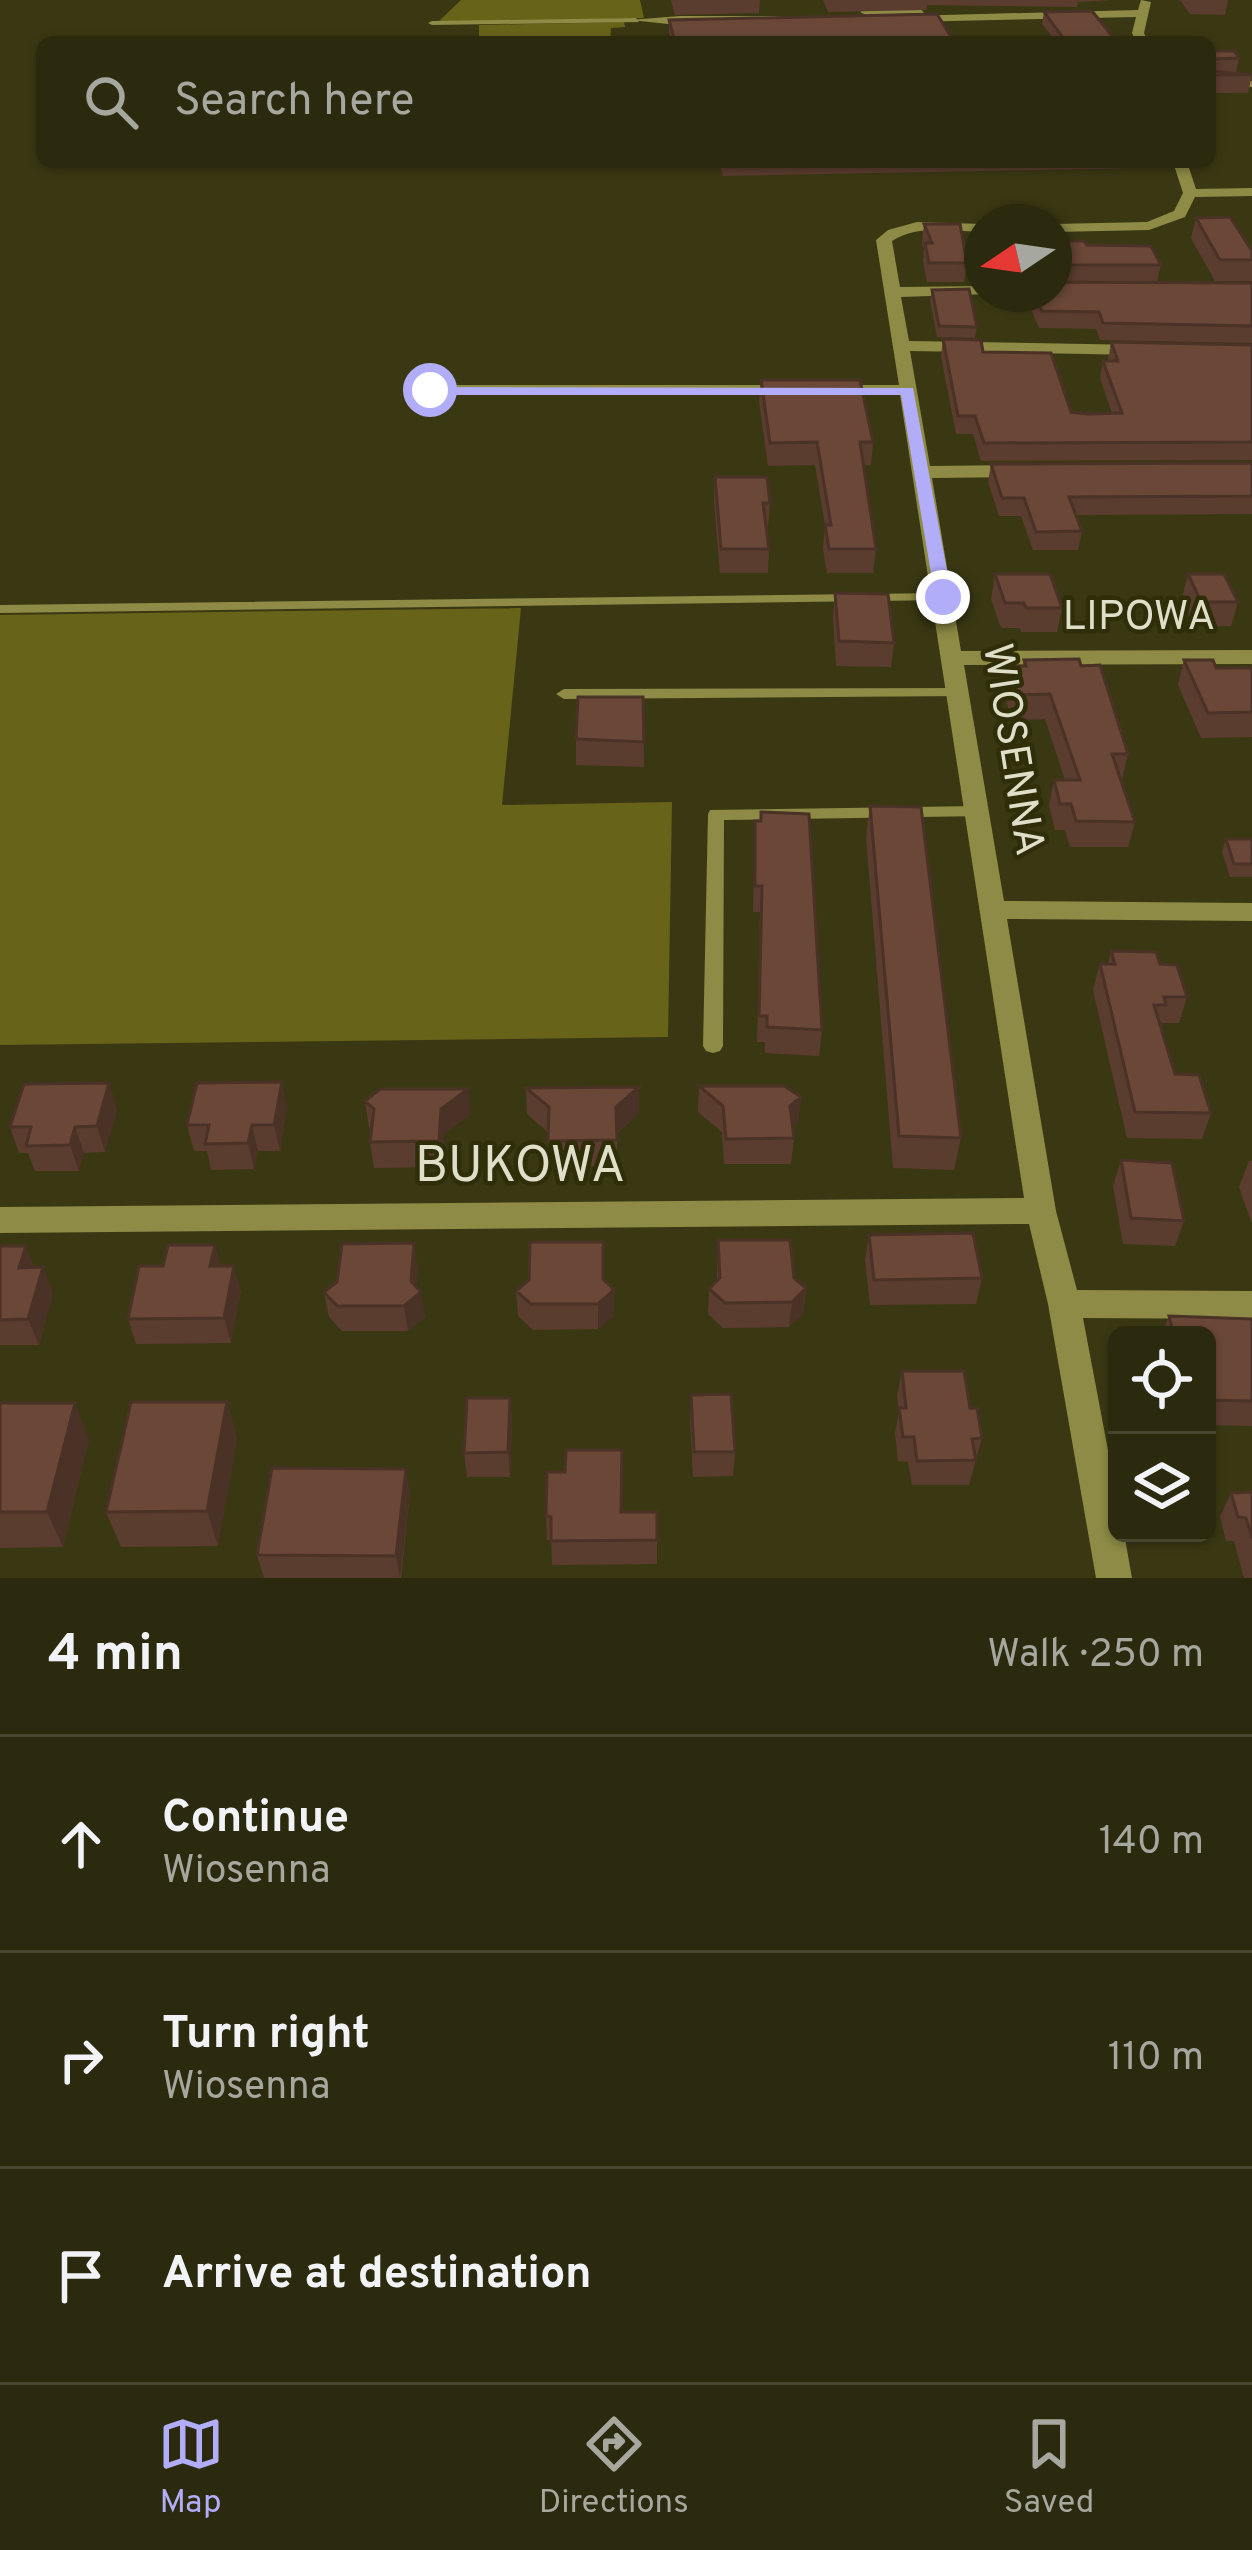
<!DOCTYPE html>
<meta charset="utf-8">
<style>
:root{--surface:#2c2a0e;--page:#343217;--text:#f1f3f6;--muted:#a6a79e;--line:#48462e;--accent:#b2adf9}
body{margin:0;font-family:Overpass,sans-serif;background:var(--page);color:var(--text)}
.controls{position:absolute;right:36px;bottom:36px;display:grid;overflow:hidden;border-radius:18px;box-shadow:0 3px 9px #0004}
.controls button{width:108px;height:108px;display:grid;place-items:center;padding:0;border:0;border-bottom:3px solid var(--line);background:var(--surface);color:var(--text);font:60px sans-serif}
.compass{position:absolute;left:964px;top:204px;width:108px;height:108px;border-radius:50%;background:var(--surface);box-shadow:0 3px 9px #0004;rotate:257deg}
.stop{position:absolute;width:36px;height:36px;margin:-27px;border:9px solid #b2adf9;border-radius:50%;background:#fff}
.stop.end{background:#b2adf9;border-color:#fff;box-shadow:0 3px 12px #0008}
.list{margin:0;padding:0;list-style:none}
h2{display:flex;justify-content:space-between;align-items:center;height:156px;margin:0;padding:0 48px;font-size:51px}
h2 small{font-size:39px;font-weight:400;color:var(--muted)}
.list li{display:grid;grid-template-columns:78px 1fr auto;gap:36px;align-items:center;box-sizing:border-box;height:216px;padding:0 48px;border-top:3px solid var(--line)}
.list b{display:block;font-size:45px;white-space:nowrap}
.list p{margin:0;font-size:39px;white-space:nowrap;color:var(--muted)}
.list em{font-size:39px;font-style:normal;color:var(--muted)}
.icon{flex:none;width:66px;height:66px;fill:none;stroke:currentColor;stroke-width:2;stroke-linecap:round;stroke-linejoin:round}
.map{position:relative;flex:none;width:1252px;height:1578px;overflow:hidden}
.search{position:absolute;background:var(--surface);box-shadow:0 3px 9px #0004;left:36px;right:36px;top:36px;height:132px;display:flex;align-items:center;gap:30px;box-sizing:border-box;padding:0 42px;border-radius:18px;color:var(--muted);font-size:45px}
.sheet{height:804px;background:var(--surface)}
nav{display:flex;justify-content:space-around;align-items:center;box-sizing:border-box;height:168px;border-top:3px solid var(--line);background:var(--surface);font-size:33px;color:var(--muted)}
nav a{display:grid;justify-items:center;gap:6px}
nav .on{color:var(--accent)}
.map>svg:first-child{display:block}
</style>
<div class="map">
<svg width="1252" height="1578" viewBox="0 0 1252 1578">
<rect width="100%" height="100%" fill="#3a3813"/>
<path fill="#676319" d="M461,0H640L644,18L438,22Z
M624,22L625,27L611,28L610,42H479V25Z
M521,608L502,805L672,802L668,1037L0,1045V615Z"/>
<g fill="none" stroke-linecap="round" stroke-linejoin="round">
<path fill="#8e8b46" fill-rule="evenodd" d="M636,18L639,22L432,25L428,23L432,21Z
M1210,80L1252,81V87L1210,86Z
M943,593L948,594L950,597L948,600L0,613V605Z
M960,688L968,693L965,696L564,699L556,694L564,689Z
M978,806L984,808L986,812L984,816L724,820L723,1046L720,1051L713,1053L706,1051L703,1046L708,814L710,810Z"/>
<path fill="#8e8b46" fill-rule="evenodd" d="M1141,0L1151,2L1144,33L1148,42H1136L1132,33L1136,17L906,22L900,19L906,16L1138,10Z
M920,8L924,13L866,15L860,12L866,9Z
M680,16H879L885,19L879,22H702L697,27L630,20Z
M1173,162H1187L1196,189L1252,188V196L1195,197L1185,217L1149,230L1054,232V224L1147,222L1174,211L1183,193Z
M917,222L982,224V232C952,231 918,224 892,241L900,287L982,286V294H988L901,297L909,341L1142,345L1150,350L1142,355L910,351L930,466L1022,465L1031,471L1022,477L932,478L961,651L1252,650V664L964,665L1004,901L1252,903V921L1007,919L1056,1211L1077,1290L1252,1291V1319L1083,1318L1117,1498V1533H1124L1132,1578H1096L1048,1304L1029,1224L0,1233V1207L1024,1198L900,395H832L823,390L832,385H899L876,240L888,230Z
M430,385H791L800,390L791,395L424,394L421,390Z"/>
</g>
<path fill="#5b3d2f" d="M671,0H760L759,13L675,15Z
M823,0H1113L1078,2L1077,7L927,5L926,10L828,12Z
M1180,0H1228L1225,15L1190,14Z
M1044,12L1117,42H672L669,32V20L953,40L1054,39L1042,24Z
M1210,51L1239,58L1236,73L1252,75L1248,93H1210Z
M719,162H1141L1140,168L723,176Z
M1196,218L1252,251V281H1215L1191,238Z
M924,224L967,263L964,282H927L923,261L924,249L922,243Z
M1059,241L1087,245L1161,265L1157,281H1054Z
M1252,283V343L1100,340L1096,329L1039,328L1025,294Z
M932,290L977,327L975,338L937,337L930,300Z
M943,339L983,352L1071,412L1112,413L1100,378L1103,361H1108L1111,342L1252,345V460L981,461L973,434H956L941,356Z
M761,380L873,442L871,465H863L876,549L873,573H827L823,549L825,525L815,465L768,466L759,402Z
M1252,463V514L1076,515L1082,531L1078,550H1033L1021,516H999L988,482L991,464Z
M715,477L770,503L768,526H766L769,549L768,573H720L714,501Z
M995,574L1062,608L1057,632H1021L1020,628H1001L991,599Z
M1188,574L1238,602L1231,626L1194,627L1182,598Z
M835,593L894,643L891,667L836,666L833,617Z
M1024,660L1081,666L1128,754L1122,779H1120L1135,822L1128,847H1070L1065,830H1055L1049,805L1054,780H1065L1045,719L1012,720L1003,691L1008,666H1023Z
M1184,660L1216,668H1252V737L1201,738L1178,685Z
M643,697L644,767L576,765V739Z
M870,806L961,1138L954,1170L893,1168L866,837Z
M755,821L822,1030L819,1056L765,1053V1042H757L760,912H753Z
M1226,839H1252V877H1230L1222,852Z
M1111,951L1160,964L1187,997L1179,1023H1161L1175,1074L1211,1113L1202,1139L1127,1138L1093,990L1100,964H1108Z
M109,1083L117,1109L105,1152L84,1153L79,1171H35L28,1153H19L10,1127Z
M699,1086L801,1097L798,1123L793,1127L794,1138L791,1164H724L722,1132L698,1112Z
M526,1088L639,1113L617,1133V1166H549L548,1132L527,1114Z
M365,1101L471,1114L444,1134L442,1167L374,1168L370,1142L371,1129L369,1127Z
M287,1108L280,1151H258L254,1169L211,1170L207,1151H194L187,1125Z
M1121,1160L1184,1221L1175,1246L1123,1244L1113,1186Z
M1249,1161H1252V1224L1239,1187Z
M869,1235L982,1278L976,1304L870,1305L865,1260Z
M718,1240L794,1278L806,1288L803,1314L789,1327L723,1328L708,1314L709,1289L717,1281Z
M0,1246L34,1267H43L53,1293L39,1345H0Z
M220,1266L241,1291L231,1343L136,1344L128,1319Z
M418,1269L416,1287L425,1317L408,1331H342L329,1317L324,1292Z
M603,1279L614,1290V1316L598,1329L533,1330L518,1316L516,1291Z
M1169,1316L1252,1319V1426L1207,1425V1335H1162Z
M902,1371L970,1408L982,1438L969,1485H912L908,1462L898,1461L895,1433L899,1412L897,1396Z
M691,1395L735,1452L733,1476L693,1477L690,1420Z
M510,1398L512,1422L510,1477H467L464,1453Z
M227,1402L237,1438L218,1546L121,1547L106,1512Z
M0,1403L89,1439L63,1547L0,1548Z
M1252,1492V1578H1244L1234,1541H1226L1220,1517L1231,1493Z
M410,1493L401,1578H264L257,1555Z
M621,1512L657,1540V1564L552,1565L551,1540H547L546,1516Z"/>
<path fill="#4a3226" d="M282,1082L287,1108L280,1151L274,1125Z
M109,1083L117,1109L105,1152L97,1126Z
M639,1087V1113L616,1133V1107Z
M468,1089L471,1114L444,1134L442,1167L439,1141L441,1109Z
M801,1097L798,1123L788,1131L790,1106Z
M252,1125L258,1151L254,1169L248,1143Z
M75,1127L84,1153L79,1171L70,1145Z
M414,1243L418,1269L416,1296L421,1292L425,1317L408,1331L404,1306L411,1281Z
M215,1245L222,1270L210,1266Z
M26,1246L36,1272L19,1268Z
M234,1266L241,1291L231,1343L224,1318Z
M43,1267L53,1293L39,1345L28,1319Z
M806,1288L803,1314L789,1327L792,1302Z
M614,1290V1316L598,1329V1304Z
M510,1398L512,1422L510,1477L508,1452Z
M227,1402L237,1438L218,1546L207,1511Z
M75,1403L89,1439L63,1547L47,1512Z
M406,1469L410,1493L400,1578L396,1556Z"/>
<path fill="#6a4737" stroke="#4a3226" stroke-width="3" d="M1092,11L1117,42H675L669,20L937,14L953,40L1064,39L1044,12Z
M1210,51H1234L1239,58L1211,59V71L1252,75H1210Z
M1230,217L1252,251V260H1220L1196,218Z
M924,224H960L967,263H929L925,243H932Z
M1054,230L1059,241H1084L1087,245L1151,246L1161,265H1057L1054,269Z
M1054,282L1252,283V326L1103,323L1099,312L1042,311L1034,294H1054Z
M969,289L977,327L939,326L932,290Z
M943,339L981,340L983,352L1051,353L1071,412L1088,414L1122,413L1103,361H1118L1111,342L1252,345V442L984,443L975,416H958Z
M761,380H860L873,442H860L876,549H829L825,525H831L817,442L770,443Z
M1252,463V496L1069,497L1082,531L1036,532L1024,498H1002L991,464Z
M715,477H767L770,503H763L769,549H721Z
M995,574H1050L1062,608H1026L1024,603H1005Z
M1188,574H1224L1238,602H1201Z
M835,593L888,594L894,643L839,641Z
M1079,659L1081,666L1100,665L1128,754H1112L1135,822L1076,821L1071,804H1060L1054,780H1080L1050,694L1016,695L1008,666H1026L1024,660Z
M1184,660H1213L1216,668H1252V712L1208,713Z
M578,697H643L644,742L576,739Z
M870,806L921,807L961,1138L899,1136Z
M761,812L809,814L822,1030L767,1027V1016H759L762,886H755V821H761Z
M1226,839H1252V864H1234Z
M1111,951L1156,952L1160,964L1177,965L1187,997H1164L1166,1005H1154L1175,1074L1199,1075L1211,1113L1135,1112L1100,964H1115Z
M282,1082L274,1125H252L248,1143L205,1144L209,1125H187L197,1083Z
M109,1083L97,1126L75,1127L70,1145L26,1146L31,1127H10L24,1084Z
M699,1086H784L801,1097L790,1106L794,1138L726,1139L723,1106Z
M639,1087L616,1107L617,1140L548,1141L549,1107L526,1088Z
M380,1089H468L441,1109L439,1141L370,1142L374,1109L365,1101Z
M1121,1160L1172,1163L1184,1221L1131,1218Z
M973,1233L982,1278L874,1280L869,1235Z
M718,1240H790L794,1278L806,1288L792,1302L725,1303L709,1289L720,1278Z
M530,1242H603V1279L614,1290L598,1304H531L516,1291L529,1280Z
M414,1243L411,1281L421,1292L404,1306H337L324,1292L337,1282L342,1244Z
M168,1245H215L210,1266H234L224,1318L128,1319L139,1266H163Z
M0,1246H26L19,1268L43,1267L28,1319L0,1320Z
M1169,1316L1252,1319V1401L1207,1400V1335H1174Z
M902,1371H964L970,1408H977L982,1438L972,1439L976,1460L917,1461L914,1437H903L899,1408H906Z
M731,1394L735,1452H694L691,1395Z
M467,1398H510L508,1452L464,1453Z
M131,1402H227L207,1511L106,1512Z
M0,1403H75L47,1512H0Z
M566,1450H622L621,1512H657V1540L551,1541V1517L546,1516L547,1472H565Z
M272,1468L406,1469L396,1556L257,1555Z
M1252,1492V1538L1246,1518L1238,1517L1231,1493Z"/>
<path fill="#b2adf9" d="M425,387L913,388L952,597L943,602L935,597L901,395H430Z"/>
<g text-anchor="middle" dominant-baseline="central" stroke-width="9" stroke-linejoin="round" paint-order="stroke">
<g font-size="42" fill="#dedec9" stroke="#302e08">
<text x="1139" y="618">LIPOWA</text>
<text transform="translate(1011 750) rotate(81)">WIOSENNA</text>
</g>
<g font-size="51" fill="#dedec9" stroke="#302e08">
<text x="520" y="1168">BUKOWA</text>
</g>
</g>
</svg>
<div class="controls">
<button><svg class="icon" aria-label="locate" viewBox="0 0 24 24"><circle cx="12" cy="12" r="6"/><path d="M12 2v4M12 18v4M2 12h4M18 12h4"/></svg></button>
<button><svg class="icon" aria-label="layers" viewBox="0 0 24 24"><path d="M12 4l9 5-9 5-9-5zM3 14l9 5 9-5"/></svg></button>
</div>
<svg class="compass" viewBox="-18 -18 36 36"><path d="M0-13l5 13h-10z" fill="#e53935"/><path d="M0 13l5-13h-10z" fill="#a6a79e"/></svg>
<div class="stop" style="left:430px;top:390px"></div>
<div class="stop end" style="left:943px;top:597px"></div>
<div class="search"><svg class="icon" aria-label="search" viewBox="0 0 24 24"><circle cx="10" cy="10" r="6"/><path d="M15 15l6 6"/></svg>Search here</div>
</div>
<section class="sheet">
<h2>4 min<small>Walk · 250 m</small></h2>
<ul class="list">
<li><svg class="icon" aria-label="ahead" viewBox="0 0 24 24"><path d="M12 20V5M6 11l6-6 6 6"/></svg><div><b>Continue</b><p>Wiosenna</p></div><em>140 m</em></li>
<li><svg class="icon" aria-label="right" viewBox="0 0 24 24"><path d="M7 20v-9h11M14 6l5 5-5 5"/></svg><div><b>Turn right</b><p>Wiosenna</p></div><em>110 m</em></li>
<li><svg class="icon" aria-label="arrive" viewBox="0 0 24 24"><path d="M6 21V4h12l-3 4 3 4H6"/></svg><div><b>Arrive at destination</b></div></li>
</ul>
</section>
<nav>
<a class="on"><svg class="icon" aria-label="map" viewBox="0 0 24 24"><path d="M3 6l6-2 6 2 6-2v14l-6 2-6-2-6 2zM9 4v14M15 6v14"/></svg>Map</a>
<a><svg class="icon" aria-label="directions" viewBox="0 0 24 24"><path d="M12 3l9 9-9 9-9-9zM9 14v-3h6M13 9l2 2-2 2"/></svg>Directions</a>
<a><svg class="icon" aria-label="saved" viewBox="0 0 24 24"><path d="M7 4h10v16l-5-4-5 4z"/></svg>Saved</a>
</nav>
